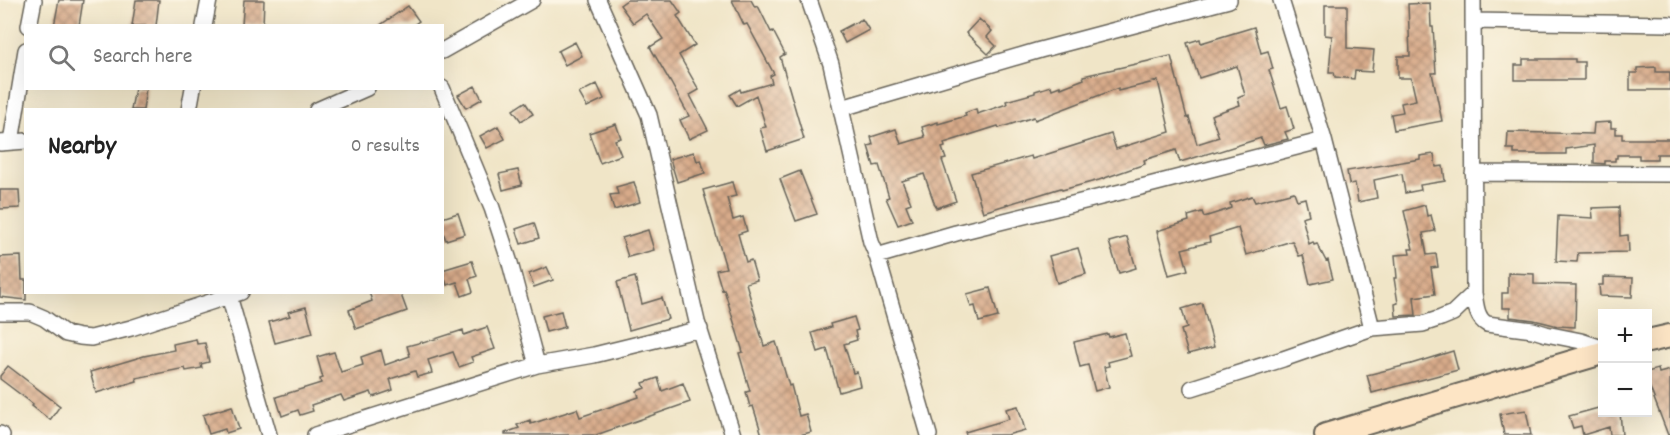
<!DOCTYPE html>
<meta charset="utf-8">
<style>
:root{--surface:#fff;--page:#f6f6f6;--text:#222;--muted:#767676;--line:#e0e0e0}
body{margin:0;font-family:Dekko,sans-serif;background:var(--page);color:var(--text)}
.controls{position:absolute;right:18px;bottom:18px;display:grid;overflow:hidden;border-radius:0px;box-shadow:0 6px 24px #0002}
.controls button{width:54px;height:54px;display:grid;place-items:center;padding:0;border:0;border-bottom:2px solid var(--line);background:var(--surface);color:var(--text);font:30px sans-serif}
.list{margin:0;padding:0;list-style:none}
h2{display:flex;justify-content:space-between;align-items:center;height:78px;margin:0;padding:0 24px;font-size:26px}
h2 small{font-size:20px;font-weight:400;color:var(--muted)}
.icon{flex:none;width:33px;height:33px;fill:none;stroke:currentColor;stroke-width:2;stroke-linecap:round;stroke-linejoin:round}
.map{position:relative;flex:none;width:1670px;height:435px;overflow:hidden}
.search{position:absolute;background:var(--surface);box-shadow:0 6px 24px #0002;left:24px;top:24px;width:420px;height:66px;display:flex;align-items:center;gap:15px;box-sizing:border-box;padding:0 21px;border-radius:0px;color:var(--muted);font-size:22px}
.panel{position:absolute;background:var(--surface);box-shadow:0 6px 24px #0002;left:24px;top:108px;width:420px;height:186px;border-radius:0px}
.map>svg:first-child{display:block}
</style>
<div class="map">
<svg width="1670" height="435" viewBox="0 0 1670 435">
<defs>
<pattern id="building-cross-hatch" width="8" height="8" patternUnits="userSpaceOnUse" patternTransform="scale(1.5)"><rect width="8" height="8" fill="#d8ab8a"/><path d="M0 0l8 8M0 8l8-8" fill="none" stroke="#ae8a70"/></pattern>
</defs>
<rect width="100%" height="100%" fill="#fcf5e5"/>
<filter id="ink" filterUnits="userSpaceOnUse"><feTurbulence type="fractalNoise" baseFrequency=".0167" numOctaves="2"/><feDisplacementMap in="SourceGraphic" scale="12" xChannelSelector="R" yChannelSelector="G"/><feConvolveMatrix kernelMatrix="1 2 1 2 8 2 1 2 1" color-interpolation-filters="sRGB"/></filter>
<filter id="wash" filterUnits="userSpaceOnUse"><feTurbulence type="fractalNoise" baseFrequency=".008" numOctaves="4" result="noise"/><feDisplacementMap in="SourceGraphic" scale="24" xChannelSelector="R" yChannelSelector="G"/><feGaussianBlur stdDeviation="1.35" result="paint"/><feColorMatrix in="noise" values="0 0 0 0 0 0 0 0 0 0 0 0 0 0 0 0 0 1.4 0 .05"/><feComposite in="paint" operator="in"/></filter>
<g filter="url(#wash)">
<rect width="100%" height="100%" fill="#f0e5c7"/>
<g id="blocks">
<path fill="url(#building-cross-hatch)" d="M59,0H83L79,26H54Z
M136,0H159L156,26H132Z
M244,0H264L263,25L242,24Z
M627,0H672L681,13L677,16L695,45L679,55L699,90L690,95L708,130L689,139L680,120L689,116L671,83L650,47L663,39L646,14L633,23L620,5Z
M732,0H751L755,7L758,6L771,32L773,31L785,54L780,57L804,139L767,151L760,128L766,127L756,95L737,106L730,95L740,89L741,92L772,83L770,76L774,74L747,24L744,25Z
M1430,3L1431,27H1433L1436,73H1432L1442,121L1394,130L1391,114L1403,112L1401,103L1416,100L1411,78H1398V56H1410L1408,4Z
M1325,5H1347V48L1374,50L1372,72L1355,71L1354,79L1335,77L1334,72H1329L1332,36L1325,35Z
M408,6L419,21L412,26H379Z
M862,19L869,30L845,43L839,31Z
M979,19L992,31L987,37L996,46L988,54L966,33Z
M1254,27L1261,53L1268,51L1273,69L1269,70L1281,108L1287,106L1294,129L1285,132L1288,139L1264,145L1261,138L1214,153L1213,152L1180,162L1176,150L1144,160L1145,164L1099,180L1062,190L1061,188L983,212L971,173L1031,156L1032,159L1111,134L1116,149L1170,132L1158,81L1118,91V88L1035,120L1034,117L999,128L998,126L944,143L945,147L942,148L946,159L942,160L956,201L936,208L924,174L902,181L911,203L906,205L912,220L898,225L886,198L889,197L879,165L874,166L868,146L873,145L871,137L896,129L901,144L925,137L922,127L938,122V124L966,116L965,113L976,109L977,114L1007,104L1006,101L1035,93V91L1051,86L1052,89L1060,86L1061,88L1084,79L1083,76L1171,56L1187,118L1189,117L1197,144L1219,137L1211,115L1240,105L1238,98L1245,95L1237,66L1199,78L1187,43L1200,39L1201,43Z
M575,42L582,56L565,65L558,51Z
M1523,59H1575V62H1584V80H1515V65H1523Z
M1656,67V72H1670V90H1630V73H1637V68Z
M597,84L604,99L587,107L579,93Z
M475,86L482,99L466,108L458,95Z
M135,88H146L143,110H131Z
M525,102L533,114L521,121L513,110Z
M1611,122V128H1616V134H1622V139H1670V154H1657V159H1639V155H1617V158H1615V161H1605V164L1594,163V145L1566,149V154H1514V149H1507L1508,132L1593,134L1594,123Z
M616,124L621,138L615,140L621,155L600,163L589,133Z
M498,126L505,139L487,148L480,136Z
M694,152L697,161L701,160L705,173L677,182L670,159Z
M1434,154L1436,167L1443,166L1445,181L1420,185L1421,190L1405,193L1402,174L1374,180L1377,198L1358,202L1355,183L1349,184L1347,171L1420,159V156Z
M518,170L522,185L503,190L499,174Z
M800,171L817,214L796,221L780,179Z
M634,182L640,202L614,210L610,195L618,194L616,187Z
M732,182L736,196L727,198L733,220L743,217L747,231L738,234L746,262L751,260L757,280L746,283L764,346L776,342L789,386L791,385L799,416L806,414L811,432L800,435H762L753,406L750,407L746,392L750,391L739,353L743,352L724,289L722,290L716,270L726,268L703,190Z
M0,190H19L20,208L0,209Z
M1294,192L1297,200L1305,198L1309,215L1302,217L1309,244L1313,242L1314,245L1317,244L1326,261L1328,260L1333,279L1310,284L1303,255L1299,256L1292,241L1246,255L1238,228L1209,237L1210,242L1182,249L1188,270L1169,275L1157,231L1189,221L1188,216L1202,212L1204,217L1226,210L1231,208L1230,203L1252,196L1255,202Z
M1425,205L1427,216L1431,215L1435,231L1423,233L1427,255L1436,254L1438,267L1431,268L1435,294L1414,297L1416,315L1396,316L1395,304L1398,303L1394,278H1397L1395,255L1410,254L1409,249H1413L1404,211Z
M1619,207L1620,236L1628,235L1629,252L1578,253L1577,262L1556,261L1558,216L1593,218L1592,208Z
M458,213L465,234L446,240L442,230V218Z
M534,223L539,238L521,244L516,229Z
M648,230L654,250L628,257L622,238Z
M1127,237L1136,268L1119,273L1109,242Z
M1078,248L1086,274L1057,283L1049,256Z
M21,256L22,280H26V300L0,297V257Z
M472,261L477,276L469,279L473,292L462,296L457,282L447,285L442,270Z
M547,267L553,280L534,287L529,274Z
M1508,273L1534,274V284L1576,285L1575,327L1558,326L1534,320L1510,317V308H1502V293H1508Z
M635,277L642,304L662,298L668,319L629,330L617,282Z
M1603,277L1633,278L1632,297L1600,296L1599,285H1603Z
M990,288L998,317L979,322L975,306L971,307L967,294Z
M369,292H400L407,311L356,329L349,310L372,301Z
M1202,303L1214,347L1188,354L1181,330L1187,328L1182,309Z
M306,307L313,333L275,343L269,322L290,316L288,312Z
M561,311L565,327L546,332L542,316Z
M854,317L858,330L855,331L857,340L844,344L853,373L857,372L860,386L839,392L827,349L818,352L812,333L831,327L830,324Z
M487,327L495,349L471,357L473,362L459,367L453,352L428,360L432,373L417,377L415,371L390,379L393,390L373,397L371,392L344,401L341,395L311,405L313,411L300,415L298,410L282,416L276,397L321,383L320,379L323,378L317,357L334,352L341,372L363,365L361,357L381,350L385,365L410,356L407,346L422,342L423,343L463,330L464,335Z
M1125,333L1131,356L1108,362L1109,366L1104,367L1109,387L1095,391L1088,365L1080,367L1074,342L1108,334L1109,337Z
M196,339L197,344L205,343L209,362L201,364L202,368L186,371L185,368L136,378L137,381L96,393L90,372L144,356L174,350L173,344Z
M1453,351L1458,370L1372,393L1367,375L1411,364Z
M8,366L60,406L50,420L32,406L33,404L0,379V376Z
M1658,369L1659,373L1670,370V435H1668L1647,380V372Z
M658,378L662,391L683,383L690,402L596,435H505V433L519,428L517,425L530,420L531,424L577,409L580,417L639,397L637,391L645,388L643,383Z
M232,406L239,429L226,433L225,429L209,434L203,415Z
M1018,406L1025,430L1007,435H966L965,432L1009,419L1006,409Z
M1602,407V412H1620L1622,435H1610L1609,427L1583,435L1581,426L1573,428L1569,416Z
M1526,410L1531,435H1504L1500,414Z"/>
</g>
</g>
<g filter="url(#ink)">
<use href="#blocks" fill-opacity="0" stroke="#666258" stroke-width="1.5"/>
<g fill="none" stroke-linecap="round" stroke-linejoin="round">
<g stroke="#666258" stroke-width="18">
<path id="street" d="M598,0L649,115L697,322L733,435
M809,0L831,64L871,242L877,256L929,435
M1281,0L1324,140L1372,328
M1473,0L1474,293C1476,304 1476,318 1487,324L1533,330L1546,334L1581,341L1602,348
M1473,21L1670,24
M29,26L34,0
M204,26L209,0
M442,51L532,0
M442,88L492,208L510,263L537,365
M842,108L1040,50L1229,0
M189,110L193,88
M317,110L367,88
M11,142L26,50
M0,143L26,141
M1473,173L1670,174
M877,256L956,233L1149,185L1324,140
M229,296L269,435
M0,312H30L44,318L66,334L80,337L91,338L131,328L241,292
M1192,388L1283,359L1372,328L1423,324L1441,318L1453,313L1474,293
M0,434L2,435
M315,435L537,365L594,355L700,329"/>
</g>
<g stroke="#666258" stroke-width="26">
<path id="secondary" d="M1648,341L1670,336
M1326,435L1602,353"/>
</g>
<use href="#street" stroke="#fff" stroke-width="15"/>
<use href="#secondary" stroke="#fde5c5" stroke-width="22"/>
</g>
</g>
</svg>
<div class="controls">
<button>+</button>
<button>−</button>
</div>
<div class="search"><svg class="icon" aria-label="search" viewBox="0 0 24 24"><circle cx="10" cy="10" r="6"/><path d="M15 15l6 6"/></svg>Search here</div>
<section class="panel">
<h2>Nearby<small>0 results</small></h2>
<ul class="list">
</ul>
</section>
</div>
